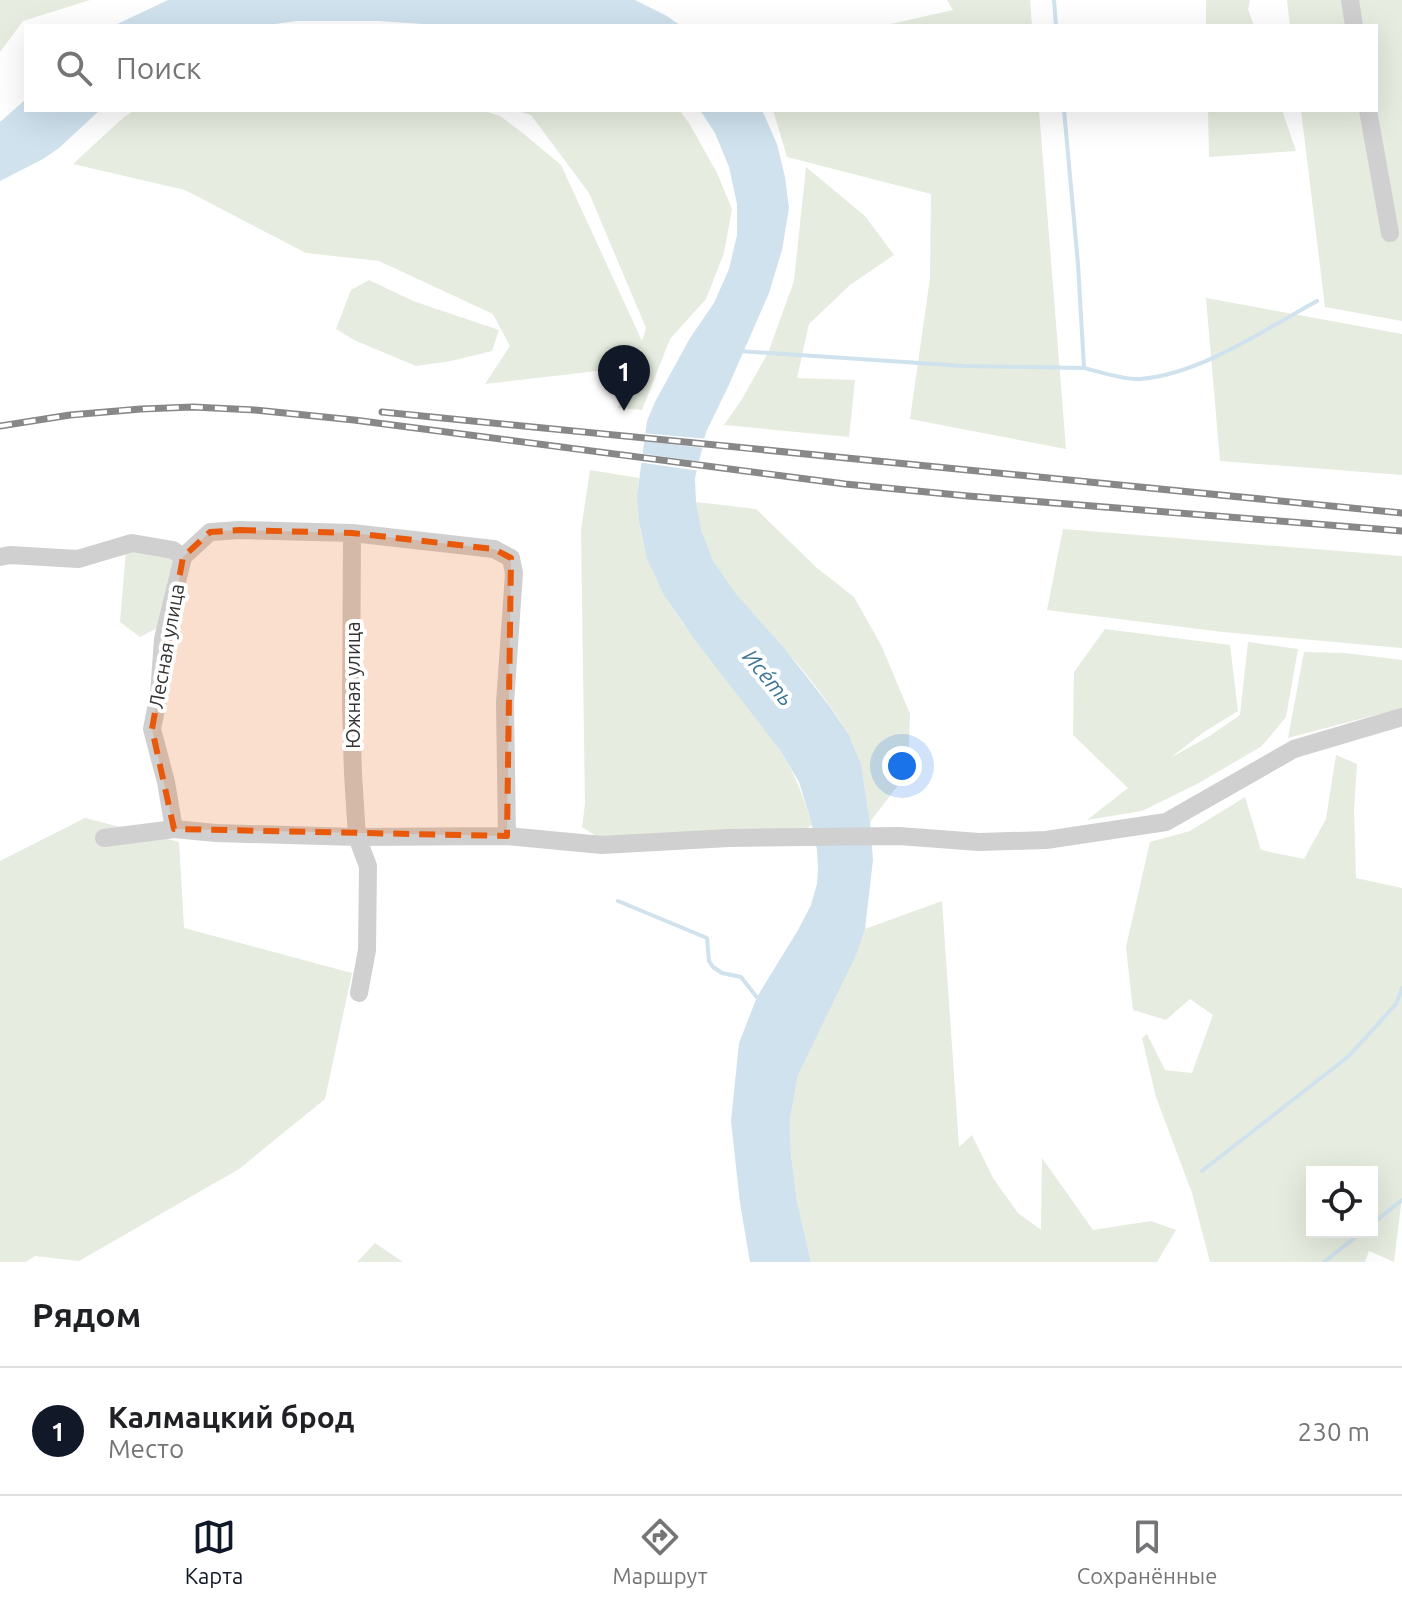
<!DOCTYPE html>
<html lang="ru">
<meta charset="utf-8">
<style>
:root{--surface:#fff;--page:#f6f6f6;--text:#202124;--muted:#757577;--line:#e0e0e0;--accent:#111827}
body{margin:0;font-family:Ubuntu,sans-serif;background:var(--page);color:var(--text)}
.controls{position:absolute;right:24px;bottom:24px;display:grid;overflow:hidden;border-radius:0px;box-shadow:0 8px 32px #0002}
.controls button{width:72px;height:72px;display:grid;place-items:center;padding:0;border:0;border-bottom:2px solid var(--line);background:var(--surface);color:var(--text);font:40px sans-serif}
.you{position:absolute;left:902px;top:766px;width:28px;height:28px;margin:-20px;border:6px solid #fff;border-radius:50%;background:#1a73e8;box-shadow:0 0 0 12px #1a73e833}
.badge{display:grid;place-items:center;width:52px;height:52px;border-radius:50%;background:var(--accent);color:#fff;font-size:26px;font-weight:700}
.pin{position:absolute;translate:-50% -66px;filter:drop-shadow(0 2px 4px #0008)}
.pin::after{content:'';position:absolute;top:42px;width:28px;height:24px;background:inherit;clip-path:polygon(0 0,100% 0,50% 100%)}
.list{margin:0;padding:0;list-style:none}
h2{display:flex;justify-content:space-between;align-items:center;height:104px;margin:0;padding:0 32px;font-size:34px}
h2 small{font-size:26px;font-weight:400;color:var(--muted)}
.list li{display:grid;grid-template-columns:52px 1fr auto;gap:24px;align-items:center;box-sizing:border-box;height:128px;padding:0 32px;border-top:2px solid var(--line)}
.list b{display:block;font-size:30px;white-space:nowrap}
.list p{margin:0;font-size:26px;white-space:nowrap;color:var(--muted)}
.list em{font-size:26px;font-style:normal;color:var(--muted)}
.icon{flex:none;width:44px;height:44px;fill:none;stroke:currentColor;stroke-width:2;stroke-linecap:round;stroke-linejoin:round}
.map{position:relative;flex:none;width:1402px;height:1262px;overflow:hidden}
.search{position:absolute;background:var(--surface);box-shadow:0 8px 32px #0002;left:24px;right:24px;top:24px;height:88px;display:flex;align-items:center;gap:20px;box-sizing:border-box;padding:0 28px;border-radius:0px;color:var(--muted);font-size:30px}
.sheet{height:232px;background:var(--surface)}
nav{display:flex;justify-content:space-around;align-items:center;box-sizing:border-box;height:112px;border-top:2px solid var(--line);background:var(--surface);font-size:22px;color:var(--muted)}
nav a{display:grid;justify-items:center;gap:4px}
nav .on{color:var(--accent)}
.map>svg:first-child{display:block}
</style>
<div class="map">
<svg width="1402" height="1262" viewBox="0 0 1402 1262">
<rect width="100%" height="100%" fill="#fff"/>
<path fill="#e6ecdf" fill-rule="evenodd" d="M0,0H90L23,21L0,52Z
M947,0H1030L1032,26H882L953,10Z
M1206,0H1250L1248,9L1254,26H1206Z
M1287,0H1402V321L1325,307L1301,110H1376V26H1290Z
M135,110H481L500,116L524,134L561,165L642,341L646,328L589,193L531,115L514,110H679L689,123L717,173L732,209L724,253L706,299L670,339L642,410L618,408L632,367L485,384L510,346L493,314L379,261L306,253L185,190L73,164L124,117Z
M773,110H1039L1066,449L910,419L930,278L931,194L787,157Z
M1208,110H1282L1296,151L1209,157Z
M806,167L865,216L894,255L850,285L809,324L797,378L855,380L849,437L724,425L742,399L768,353L794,281Z
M369,280L413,301L499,330L492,351L451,361L416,366L354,340L336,329L351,290Z
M1206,298L1402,334V475L1220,461Z
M590,470L639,478C625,593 727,665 781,752C797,777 803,797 812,825L792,837L602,840L582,827L585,804L581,530Z
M696,502L756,509L817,568L854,597L882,647L910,714L908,772L870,822C865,792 863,761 848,734C826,696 795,660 766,628C747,607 726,586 713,561C703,543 700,522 696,502Z
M1063,529L1402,556V648L1223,632L1047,610Z
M156,548L176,562L159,627L140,637L120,622L126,551Z
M1105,629L1230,645L1238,711L1204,732L1170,758L1208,737L1240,715L1248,642L1298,649L1286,717L1262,746L1197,784L1142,811L1087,820L1128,788L1073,735L1074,672Z
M1304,652L1345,653L1402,660V708L1288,738Z
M1336,755L1357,764L1354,810L1356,878L1402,888V1197L1394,1262L1369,1251L1365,1262H1210L1192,1193L1156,1097L1142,1038L1147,1034L1165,1070L1192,1073L1213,1015L1190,999L1166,1020L1133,1010L1126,947L1150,842L1190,831L1245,797L1261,850L1304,859L1326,819ZM1312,1172H1372V1232H1312Z
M85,818L179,842L184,928L352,973L325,1099L239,1169L79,1261L35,1256L26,1262H0V861Z
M942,901L959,1147L972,1135L993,1178L1018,1213L1041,1230L1042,1158L1093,1230L1151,1221L1176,1230L1157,1262H811L797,1203L791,1155L790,1119L798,1075L855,955L865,929Z
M375,1243L403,1262H357Z"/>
<path fill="#cfe2ee" d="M168,0H635L667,16L681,26H453L378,21H297L260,26H113Z
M26,99V110H100L59,148L43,159L0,181V122Z
M700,110H762L777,144L785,177L789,208L782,250L769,293L728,387L706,432L695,478L696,502L702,532L713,561L736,594L785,649L828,704L849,735L861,764L870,822L873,860L865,929L856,955L798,1075L790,1119L791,1155L797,1202L811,1262H750L740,1203L731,1121L739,1043L757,997L798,930L811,905L817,884L818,869L817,850L812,825L799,782L780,750L694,639L664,595L647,559L639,522L637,496L647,421L655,402L690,338L714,303L729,269L737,235V204L729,167L715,133Z"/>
<path fill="#fff" d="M641,433L708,439L706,448L640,441Z
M638,453L703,462L700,471L637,462Z"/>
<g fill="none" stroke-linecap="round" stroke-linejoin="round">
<path stroke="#cfe2ee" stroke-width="4" d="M1054,0L1056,26
M1064,110L1078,264L1084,368C1101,372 1124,380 1140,379C1199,375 1266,329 1317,301
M739,351L964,366L1084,368
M618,901L707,938L709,961L713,967L722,973L741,977L759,1000
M1202,1171L1349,1056L1396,1004L1402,988
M1372,1224L1402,1200
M1324,1262L1362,1232"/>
<path stroke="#d0d0d0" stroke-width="18" d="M1350,0L1354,26
M1368,110L1390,233
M352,533L351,707L353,774L357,837L368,866L367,950L359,993
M0,557L10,555L78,559L132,543L173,550L183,557
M183,557L210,532L240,530L352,533L494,549L511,558L514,573L505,703L507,836
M174,829L166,782L152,729L159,694L163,639L183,557
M104,838L174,829L216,833L357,837L507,836L602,845L729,838L899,836L979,842L1046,840L1166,822L1294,749L1402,717"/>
<g stroke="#888" stroke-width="7">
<path id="rail" d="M382,412L1402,513
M0,426L70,415L141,409L193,407L255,410L354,420L845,484L968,496L1402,531"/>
</g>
<use href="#rail" stroke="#fff" stroke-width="4" stroke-dasharray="12" stroke-linecap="butt"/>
</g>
<path fill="#e8590c" fill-opacity="0.2" stroke="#e8590c" stroke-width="6" stroke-dasharray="16 10" stroke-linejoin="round" d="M240,530L352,533L494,549L511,558L507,836L174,829L152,729L183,557L210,532Z"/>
<g text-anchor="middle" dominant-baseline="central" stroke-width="8" stroke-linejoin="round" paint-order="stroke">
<g font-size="20" fill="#333" stroke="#fff">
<text transform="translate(166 646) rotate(-80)">Лесная улица</text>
<text transform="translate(352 685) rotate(-90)">Южная улица</text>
</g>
<g font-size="22" font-style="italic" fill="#3f7597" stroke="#fff">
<text transform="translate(769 677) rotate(50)">Исе́ть</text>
</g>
</g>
</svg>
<div class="controls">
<button><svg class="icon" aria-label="locate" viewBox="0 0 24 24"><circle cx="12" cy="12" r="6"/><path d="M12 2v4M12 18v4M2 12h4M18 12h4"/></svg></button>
</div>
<div class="you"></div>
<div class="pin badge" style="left:624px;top:411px">1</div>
<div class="search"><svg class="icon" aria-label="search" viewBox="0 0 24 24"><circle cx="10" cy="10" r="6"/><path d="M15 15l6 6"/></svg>Поиск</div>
</div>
<section class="sheet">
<h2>Рядом<small></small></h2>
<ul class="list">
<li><span class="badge">1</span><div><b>Калмацкий брод</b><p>Место</p></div><em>230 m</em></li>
</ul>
</section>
<nav>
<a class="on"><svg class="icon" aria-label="map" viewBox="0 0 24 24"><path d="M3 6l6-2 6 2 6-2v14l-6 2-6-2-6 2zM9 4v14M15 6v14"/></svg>Карта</a>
<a><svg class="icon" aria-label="directions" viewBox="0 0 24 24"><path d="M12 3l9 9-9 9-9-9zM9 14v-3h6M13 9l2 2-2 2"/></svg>Маршрут</a>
<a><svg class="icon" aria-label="saved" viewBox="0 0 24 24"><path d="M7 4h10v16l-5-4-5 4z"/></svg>Сохранённые</a>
</nav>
